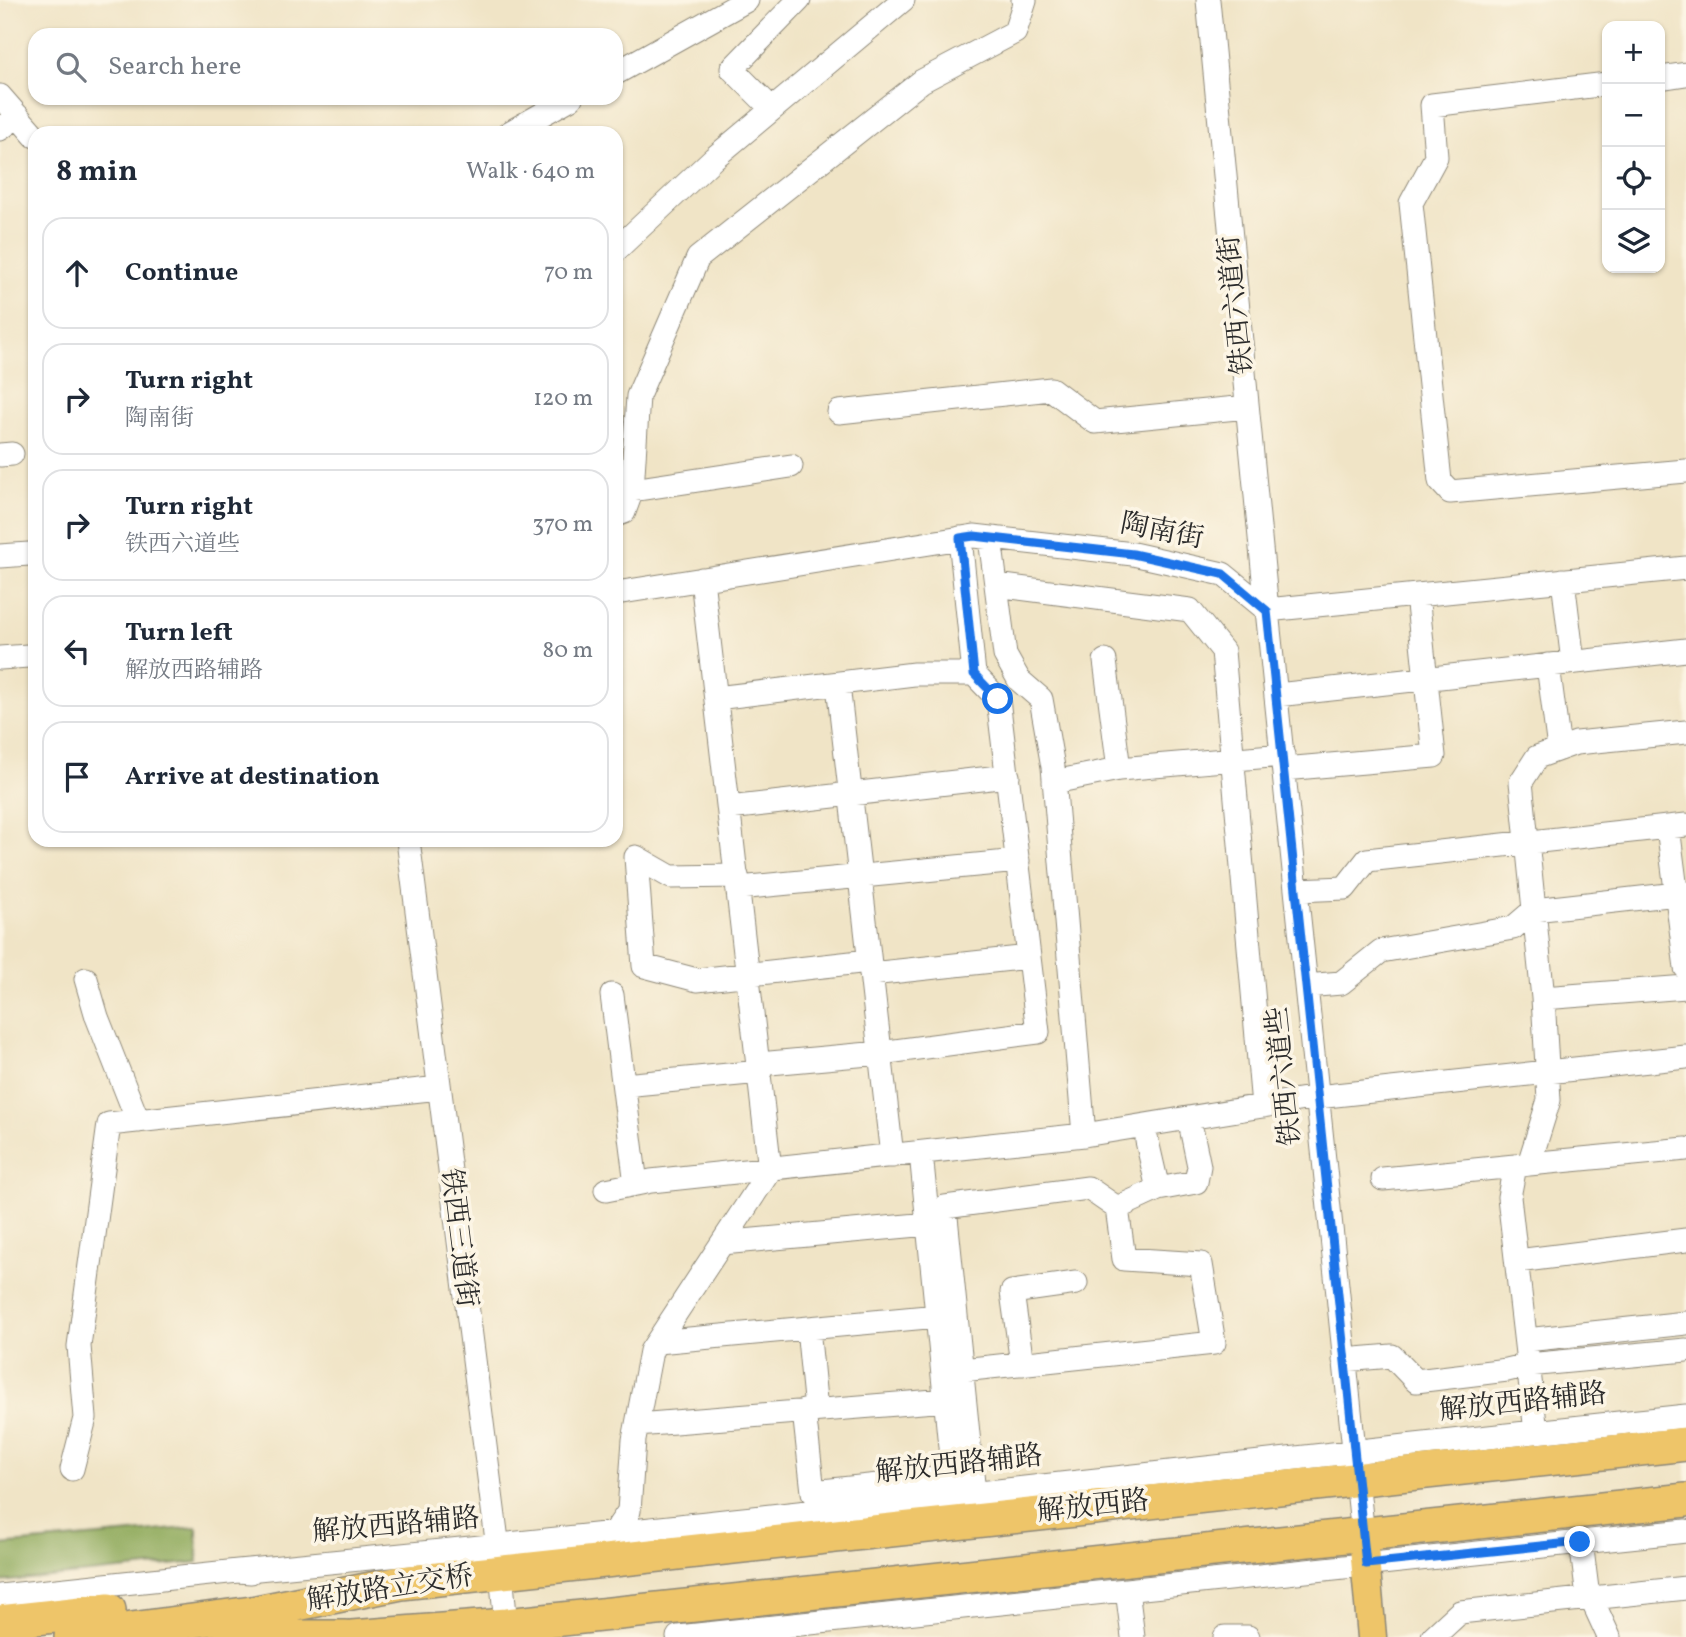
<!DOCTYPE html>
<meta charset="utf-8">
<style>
:root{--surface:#fff;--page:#f6f6f7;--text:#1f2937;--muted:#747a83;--line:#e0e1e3}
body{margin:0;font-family:Vollkorn,"Noto Serif SC",serif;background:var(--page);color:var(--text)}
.controls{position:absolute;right:21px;top:21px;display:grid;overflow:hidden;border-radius:14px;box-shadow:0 2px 5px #0004}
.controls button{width:63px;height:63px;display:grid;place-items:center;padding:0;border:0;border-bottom:2px solid var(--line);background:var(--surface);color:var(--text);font:35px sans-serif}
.stop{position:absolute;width:21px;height:21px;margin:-16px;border:5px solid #1a73e8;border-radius:50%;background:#fff}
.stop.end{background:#1a73e8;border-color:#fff;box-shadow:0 2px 7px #0008}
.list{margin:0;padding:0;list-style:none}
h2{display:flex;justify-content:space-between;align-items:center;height:91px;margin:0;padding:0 28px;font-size:30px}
h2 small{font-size:23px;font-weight:400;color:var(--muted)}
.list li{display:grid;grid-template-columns:46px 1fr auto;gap:21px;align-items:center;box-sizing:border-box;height:112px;margin:0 14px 14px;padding:0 14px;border:2px solid var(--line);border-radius:21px}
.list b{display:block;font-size:26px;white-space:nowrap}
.list p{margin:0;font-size:23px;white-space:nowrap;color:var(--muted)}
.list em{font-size:23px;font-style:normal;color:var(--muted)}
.icon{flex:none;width:38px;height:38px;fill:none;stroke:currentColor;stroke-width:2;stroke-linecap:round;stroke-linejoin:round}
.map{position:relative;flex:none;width:1686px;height:1637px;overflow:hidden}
.search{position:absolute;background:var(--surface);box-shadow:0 2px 5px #0004;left:28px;top:28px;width:595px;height:77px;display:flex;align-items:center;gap:18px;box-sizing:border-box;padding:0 24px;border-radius:21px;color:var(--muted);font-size:26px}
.panel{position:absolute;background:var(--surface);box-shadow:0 2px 5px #0004;left:28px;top:126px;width:595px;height:721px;border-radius:21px}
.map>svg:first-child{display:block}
</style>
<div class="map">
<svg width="1686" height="1637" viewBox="0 0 1686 1637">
<rect width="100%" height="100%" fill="#fcf5e5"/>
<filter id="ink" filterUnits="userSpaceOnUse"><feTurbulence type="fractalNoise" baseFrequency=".0143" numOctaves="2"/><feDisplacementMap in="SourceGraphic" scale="14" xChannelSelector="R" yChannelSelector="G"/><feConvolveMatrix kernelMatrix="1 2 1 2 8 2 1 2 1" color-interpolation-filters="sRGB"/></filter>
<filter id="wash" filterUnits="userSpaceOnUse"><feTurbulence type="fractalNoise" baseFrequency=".00686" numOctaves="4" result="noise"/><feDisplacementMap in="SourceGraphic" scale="28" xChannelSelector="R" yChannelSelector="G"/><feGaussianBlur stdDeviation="1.57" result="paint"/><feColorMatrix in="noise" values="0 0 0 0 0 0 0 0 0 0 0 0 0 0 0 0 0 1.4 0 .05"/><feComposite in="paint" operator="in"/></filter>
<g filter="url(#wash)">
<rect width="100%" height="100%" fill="#f0e4c6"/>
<path fill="#92ac5e" stroke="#5e6c44" stroke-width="2" d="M197,1527L198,1562L0,1582V1545Z"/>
</g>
<g filter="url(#ink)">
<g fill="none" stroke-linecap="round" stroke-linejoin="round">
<g stroke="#8e8878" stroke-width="25">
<path id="minor" d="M1208,0L1267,610L1363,1536
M616,73L747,0
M1660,78L1686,74
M1607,84L1432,105L1436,157L1411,203L1440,481L1450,492L1686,471
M0,96L35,136
M772,109L732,69L799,0
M0,129L18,116
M509,133L571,98
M616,250L714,158L903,0
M839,412L1051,389L1095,422L1247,407
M0,455L12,454
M632,490L791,466
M616,515L624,512L632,490L638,396L698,258L922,81L1015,32L1025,1L1023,0
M990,538L1005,655L1019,680L1041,699L1053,767L1084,1135
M0,556L29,554
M1563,580L1573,662
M996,585L1190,610L1223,651L1263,1106
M616,593L974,536L1133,554L1223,574L1267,610L1686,568
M0,658L28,656
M1548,665L1559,749
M838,685L892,1156
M1277,695L1686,650
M716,698L914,674H974
M1119,769L1283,755
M1284,769L1434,756L1417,595
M1054,782L1119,769L1105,661
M729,808L1008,776
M1668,827L1686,968
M408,840L501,1572L506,1625L492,1629
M636,857L644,966L697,980L869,961
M636,857L671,877L737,876
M739,888L1018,861
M1297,890L1345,888L1367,860L1686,825
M871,974L1029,957
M86,979L97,1017L138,1121
M1306,986L1341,983L1381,951L1513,928L1534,910L1686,893
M612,995L636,1184
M1543,998L1686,987
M759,1064L880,1053L1038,1032L998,699L974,674L960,538
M624,1085L760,1072
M1147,1141L1158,1189
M1529,1164L1686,1149
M1383,1179L1515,1166
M606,1190L651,1181L1084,1135L1317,1097L1686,1057
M1117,1208L1158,1189L1196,1182L1199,1166L1189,1118
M722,1243L929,1224
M1517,1261L1686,1240
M808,1328L816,1410
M1526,1340L1686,1323
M657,1342L938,1316
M1344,1360L1392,1356L1416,1381L1507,1370L1528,1365L1686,1350
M1022,1364L1012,1292L1076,1283
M962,1370L1214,1343L1201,1264L1124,1259L1117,1208L1088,1188L945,1207L974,1493
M804,1411L813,1492L953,1477L921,1153
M637,1425L947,1400
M1536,1432L1509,1197L1515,1166L1529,1164L1549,1100L1543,998L1521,782L1537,757L1576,743L1686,732
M72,1469L85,1418L79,1346L109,1124L439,1088
M614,1533L629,1511L634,1440L651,1351L770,1170L702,579
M1581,1542L1587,1589L1609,1637
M238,1571C721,1525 1203,1466 1686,1416
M1127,1590L1133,1637
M0,1596L238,1571L251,1572
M678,1637L1686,1531
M1225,1637H1248
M1433,1637L1460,1612L1686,1588"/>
</g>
<g stroke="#8e8878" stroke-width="31">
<path id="major" d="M1363,1536L1372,1637"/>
</g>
<g stroke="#8e8878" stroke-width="36">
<path id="highway" d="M0,1622L109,1610
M71,1637L252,1613L401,1583L1686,1444
M231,1637H345
M352,1637L506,1625L1686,1500"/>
</g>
<use href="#minor" stroke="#fff" stroke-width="23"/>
<use href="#major" stroke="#eec569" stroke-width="28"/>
<use href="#highway" stroke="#eec569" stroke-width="33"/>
</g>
</g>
<g fill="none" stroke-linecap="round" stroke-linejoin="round" filter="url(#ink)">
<path stroke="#1a73e8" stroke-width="9" d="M998,699L974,674L960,538L974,536L1133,554L1223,574L1267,611L1366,1564L1580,1542"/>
</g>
<g text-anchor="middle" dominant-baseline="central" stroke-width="7" stroke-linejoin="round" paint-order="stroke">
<g font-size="28" fill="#2b2b2b" stroke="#fcf5e5">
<text transform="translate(1237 305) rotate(-96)">铁西六道街</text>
<text transform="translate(1162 532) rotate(11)">陶南街</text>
<text transform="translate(1285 1076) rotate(-96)">铁西六道些</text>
<text transform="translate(458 1238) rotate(83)">铁西三道街</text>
<text transform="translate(1523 1403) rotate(-6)">解放西路辅路</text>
<text transform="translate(959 1465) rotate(-6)">解放西路辅路</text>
<text transform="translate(1093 1507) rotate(-6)">解放西路</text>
<text transform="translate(396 1526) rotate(-5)">解放西路辅路</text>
<text transform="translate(390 1589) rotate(-9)">解放路立交桥</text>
</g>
</g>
</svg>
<div class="controls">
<button>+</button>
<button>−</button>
<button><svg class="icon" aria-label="locate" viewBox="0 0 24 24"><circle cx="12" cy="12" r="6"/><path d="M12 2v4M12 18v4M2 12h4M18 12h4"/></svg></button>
<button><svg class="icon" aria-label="layers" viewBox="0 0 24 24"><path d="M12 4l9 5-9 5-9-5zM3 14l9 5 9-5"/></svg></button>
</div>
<div class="stop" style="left:998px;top:699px"></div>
<div class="stop end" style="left:1580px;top:1542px"></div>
<div class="search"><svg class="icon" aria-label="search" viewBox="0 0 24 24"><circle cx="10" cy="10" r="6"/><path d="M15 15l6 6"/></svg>Search here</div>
<section class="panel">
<h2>8 min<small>Walk · 640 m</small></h2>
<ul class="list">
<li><svg class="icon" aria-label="ahead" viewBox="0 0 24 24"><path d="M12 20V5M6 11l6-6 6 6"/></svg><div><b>Continue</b></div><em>70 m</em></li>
<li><svg class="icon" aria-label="right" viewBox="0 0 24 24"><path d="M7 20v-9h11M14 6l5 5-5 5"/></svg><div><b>Turn right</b><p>陶南街</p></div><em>120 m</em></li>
<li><svg class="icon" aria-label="right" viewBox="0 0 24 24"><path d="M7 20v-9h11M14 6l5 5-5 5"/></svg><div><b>Turn right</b><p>铁西六道些</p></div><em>370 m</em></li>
<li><svg class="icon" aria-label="left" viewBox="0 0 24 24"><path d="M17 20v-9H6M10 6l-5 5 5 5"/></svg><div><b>Turn left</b><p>解放西路辅路</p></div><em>80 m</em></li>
<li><svg class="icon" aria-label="arrive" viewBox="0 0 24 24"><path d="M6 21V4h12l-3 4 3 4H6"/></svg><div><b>Arrive at destination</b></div></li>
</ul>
</section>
</div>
